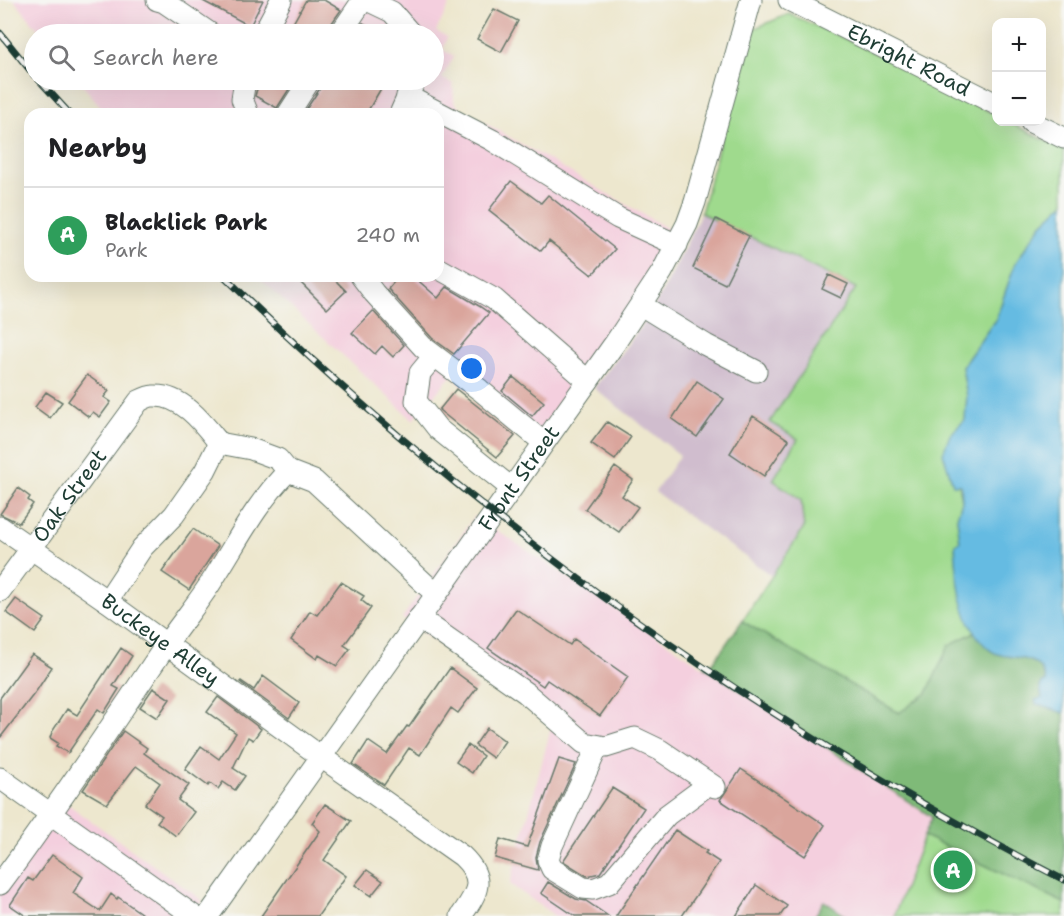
<!DOCTYPE html>
<meta charset="utf-8">
<style>
:root{--surface:#fff;--page:#f2f2f2;--text:#202124;--muted:#757577;--line:#e0e0e0;--accent:#0b8043}
body{margin:0;font-family:"Shantell Sans",sans-serif;background:var(--page);color:var(--text)}
.controls{position:absolute;right:18px;top:18px;display:grid;overflow:hidden;border-radius:12px;box-shadow:0 6px 24px #0002}
.controls button{width:54px;height:54px;display:grid;place-items:center;padding:0;border:0;border-bottom:2px solid var(--line);background:var(--surface);color:var(--text);font:30px sans-serif}
.you{position:absolute;left:472px;top:369px;width:21px;height:21px;margin:-15px;border:4px solid #fff;border-radius:50%;background:#1a73e8;box-shadow:0 0 0 9px #1a73e833}
.badge{display:grid;place-items:center;width:39px;height:39px;border-radius:50%;background:var(--accent);color:#fff;font-size:20px;font-weight:700}
.pin{position:absolute;translate:-50% -50%;border:3px solid #fff;box-shadow:0 2px 6px #0006}
.list{margin:0;padding:0;list-style:none}
h2{display:flex;justify-content:space-between;align-items:center;height:78px;margin:0;padding:0 24px;font-size:26px}
h2 small{font-size:20px;font-weight:400;color:var(--muted)}
.list li{display:grid;grid-template-columns:39px 1fr auto;gap:18px;align-items:center;box-sizing:border-box;height:96px;padding:0 24px;border-top:2px solid var(--line)}
.list b{display:block;font-size:22px;white-space:nowrap}
.list p{margin:0;font-size:20px;white-space:nowrap;color:var(--muted)}
.list em{font-size:20px;font-style:normal;color:var(--muted)}
.icon{flex:none;width:33px;height:33px;fill:none;stroke:currentColor;stroke-width:2;stroke-linecap:round;stroke-linejoin:round}
.map{position:relative;flex:none;width:1064px;height:916px;overflow:hidden}
.search{position:absolute;background:var(--surface);box-shadow:0 6px 24px #0002;left:24px;top:24px;width:420px;height:66px;display:flex;align-items:center;gap:15px;box-sizing:border-box;padding:0 21px;border-radius:33px;color:var(--muted);font-size:22px}
.panel{position:absolute;background:var(--surface);box-shadow:0 6px 24px #0002;left:24px;top:108px;width:420px;height:174px;border-radius:18px}
.map>svg:first-child{display:block}
</style>
<div class="map">
<svg width="1064" height="916" viewBox="0 0 1064 916">
<rect width="100%" height="100%" fill="#f6f6f2"/>
<filter id="ink" filterUnits="userSpaceOnUse"><feTurbulence type="fractalNoise" baseFrequency=".0167" numOctaves="2"/><feDisplacementMap in="SourceGraphic" scale="12" xChannelSelector="R" yChannelSelector="G"/><feConvolveMatrix kernelMatrix="1 2 1 2 8 2 1 2 1" color-interpolation-filters="sRGB"/></filter>
<filter id="wash" filterUnits="userSpaceOnUse"><feTurbulence type="fractalNoise" baseFrequency=".008" numOctaves="4" result="noise"/><feDisplacementMap in="SourceGraphic" scale="24" xChannelSelector="R" yChannelSelector="G"/><feGaussianBlur stdDeviation="1.35" result="paint"/><feColorMatrix in="noise" values="0 0 0 0 0 0 0 0 0 0 0 0 0 0 0 0 0 1.4 0 .05"/><feComposite in="paint" operator="in"/></filter>
<g filter="url(#wash)">
<rect width="100%" height="100%" fill="#ede7ce"/>
<path fill="#f4cfde" d="M14,0H452L436,31L447,37L443,50L454,56L442,78L453,84L454,101L459,108L672,231L637,297L531,443L451,376L413,420L257,276H438V114H107L78,80H434V34H42Z
M475,516L932,818L894,916H846L824,901L815,916H555L510,884L552,724L402,618Z
M59,798L202,900L191,916H0V878Z"/>
<path fill="#d0bdce" d="M701,213L856,288L770,421L798,439L804,528L772,576L655,492L680,455L594,388L645,322L669,280Z"/>
<path fill="#9fda8d" stroke="#5f8c60" stroke-width="1.5" d="M789,14L859,45L996,115V122H1009L1064,150V203L1041,225L1015,264L996,319L962,367L967,396L965,420L950,435L962,501L957,518L960,542L955,544C957,577 960,602 975,632L949,645L927,693L899,713L742,621L804,528L801,500L773,480L798,439L770,422L856,288L701,213L750,30Z
M924,836L1064,903V916H894Z"/>
<path fill="#7fba78" stroke="#4f7c56" stroke-width="1.5" d="M742,621L899,713L927,693L949,645L975,632C980,638 985,647 991,651C1008,663 1039,648 1046,682L1042,683L1040,687L1043,698L1036,704L1064,713V903L924,836L932,817L705,667L713,663Z
M824,901L846,916H815Z"/>
<path fill="#65bbe2" stroke="#427c8b" stroke-width="1.5" d="M1064,203V713L1036,704L1035,700L1042,698L1040,687L1042,683L1046,682C1039,648 1006,663 990,650C960,626 957,579 955,544L960,542L957,518L962,501L961,485H953L943,453L950,435L965,420L967,396L962,367L996,319L1015,264L1041,225Z"/>
<g id="blocks">
<path fill="#daa59c" d="M201,0H263L250,26Z
M306,0H324L341,10L329,27L327,34H287Z
M494,9L518,21L501,52L477,39Z
M363,23L384,34H355Z
M262,80H295L277,108L255,96L257,89Z
M323,80H386L366,114H303L321,87Z
M511,181L541,203L548,195L615,249L592,275L549,241L541,251L489,210Z
M716,219L749,236L725,284L693,268Z
M829,275L848,284L841,298L822,289Z
M294,276H331L346,291L327,309Z
M399,276H413L438,298L447,287L479,306L489,313L454,354L432,338L388,289Z
M373,311L404,345L393,357L382,346L375,354L352,333Z
M87,375L109,391L104,397L111,402L100,417L93,412L89,417L68,401Z
M513,377L544,402L532,416L502,391Z
M697,381L724,399L697,437L672,419Z
M456,389L515,436L497,457L439,410Z
M46,392L62,402L50,418L35,407Z
M753,416L789,440L764,476L730,453Z
M607,422L631,437L615,460L591,443Z
M615,467L633,480L622,496L638,507L619,532L585,509Z
M18,488L30,497L28,500L33,504L19,523L0,514Z
M193,529L218,546L189,590L162,572Z
M341,582L364,596L361,600L371,608L344,645L350,649L337,666L319,655L317,659L291,640L310,611L317,615Z
M16,599L45,619L35,633L6,612Z
M516,609L570,645L574,639L628,677L600,716L547,680L543,686L488,648Z
M121,648L132,656L113,686L119,689L104,713L98,709L68,753L56,746L58,743L50,738L52,732L67,709L77,715Z
M32,654L52,667L37,690L0,738V698Z
M450,668L477,688L458,713L451,708L420,755L409,748L384,785L353,764L368,741L387,754L407,726L409,727Z
M263,676L299,703L289,718L240,682L241,681L254,690Z
M153,688L170,699L157,718L140,707Z
M218,697L261,729L253,740L248,737L233,768L245,776L235,790L223,782L218,789L210,783L208,786L185,769L201,746L219,759L236,733L207,712Z
M487,728L505,741L493,758L475,745Z
M123,731L147,748L144,753L189,785L178,800L194,812L176,836L157,822L162,816L145,804L160,783L136,766L107,804L83,790Z
M468,745L483,756L472,773L456,762Z
M559,759L576,764L540,842L536,857L538,870L495,858L500,839L527,847Z
M741,769L825,825L805,856L720,800Z
M612,788L644,808L600,873L587,876L563,861Z
M325,804L351,821L324,860L346,876L318,916H261L320,831L312,823Z
M675,830L707,851L705,853L719,862L682,916H616Z
M52,855L83,877L73,893L100,911L111,894L117,899L118,897L145,916H26L10,905L28,878L33,881Z
M367,870L383,881L371,896L355,885Z
M548,882L576,899L586,901L608,916H575L541,893Z
M756,885L787,906L780,916H736Z"/>
</g>
</g>
<g filter="url(#ink)">
<use href="#blocks" fill-opacity="0" stroke="#67786a" stroke-width="1.5"/>
<g fill="none" stroke-linecap="round" stroke-linejoin="round">
<g stroke="#67786a" stroke-width="23">
<g id="minor">
<path d="M157,0L164,2L211,34"/>
<path d="M367,0L392,12L411,34"/>
<path id="s1" d="M789,0L996,104"/>
<path d="M263,34L281,0"/>
<path d="M340,34L363,0"/>
<path d="M245,80L242,99L248,114"/>
<path d="M407,96L492,140L618,218L677,245"/>
<path d="M288,114L310,80"/>
<path d="M400,114L415,80"/>
<path d="M1031,122L1064,138"/>
<path d="M438,268L494,299L588,381"/>
<path d="M361,276L374,293L423,347L480,390L543,442"/>
<path d="M641,305L706,345L756,371"/>
<path d="M434,356L420,373L416,401L438,429L511,488"/>
<path id="s2" d="M0,527L107,601L320,756L462,856C486,879 478,892 461,916"/>
<path id="s3" d="M0,591L139,401C143,399 149,396 153,396C182,394 204,424 219,443L251,449L278,459L288,471"/>
<path d="M107,601L142,548L174,515L205,471L219,443"/>
<path d="M419,618L526,693L584,743L606,747L635,738L660,750L715,787"/>
<path d="M598,746L552,846L548,860L552,869L583,888L593,889L609,883L667,815L709,784"/>
<path d="M0,778L194,916"/>
<path d="M0,884C57,808 109,729 162,651C177,628 195,607 210,584C236,544 254,506 288,471L314,481L436,594"/>
<path id="s4" d="M208,916L615,343L662,272L687,224L695,202L751,0"/>
</g>
</g>
<use href="#minor" stroke="#fff" stroke-width="21"/>
<g stroke="#1f3d34" stroke-width="7">
<path id="rail" d="M0,33L34,75
M39,80L70,114
M224,276C472,519 755,721 1064,880"/>
</g>
<use href="#rail" stroke="#f6f6f2" stroke-width="4.5" stroke-dasharray="14" stroke-linecap="butt"/>
</g>
</g>
<g text-anchor="middle" dominant-baseline="central" stroke-width="6" stroke-linejoin="round" paint-order="stroke">
<g font-size="21" fill="#1f3d34" stroke="#f6f6f2">
<text stroke="none"><textPath href="#s1" startOffset="134">Ebright Road</textPath></text>
<text stroke="none"><textPath href="#s4" startOffset="537">Front Street</textPath></text>
<text stroke="none"><textPath href="#s3" startOffset="118">Oak Street</textPath></text>
<text stroke="none"><textPath href="#s2" startOffset="196">Buckeye Alley</textPath></text>
</g>
</g>
</svg>
<div class="controls">
<button>+</button>
<button>−</button>
</div>
<div class="you"></div>
<div class="pin badge" style="left:953px;top:870px;background:#2e9e5b">A</div>
<div class="search"><svg class="icon" aria-label="search" viewBox="0 0 24 24"><circle cx="10" cy="10" r="6"/><path d="M15 15l6 6"/></svg>Search here</div>
<section class="panel">
<h2>Nearby<small></small></h2>
<ul class="list">
<li><span class="badge" style="background:#2e9e5b">A</span><div><b>Blacklick Park</b><p>Park</p></div><em>240 m</em></li>
</ul>
</section>
</div>
